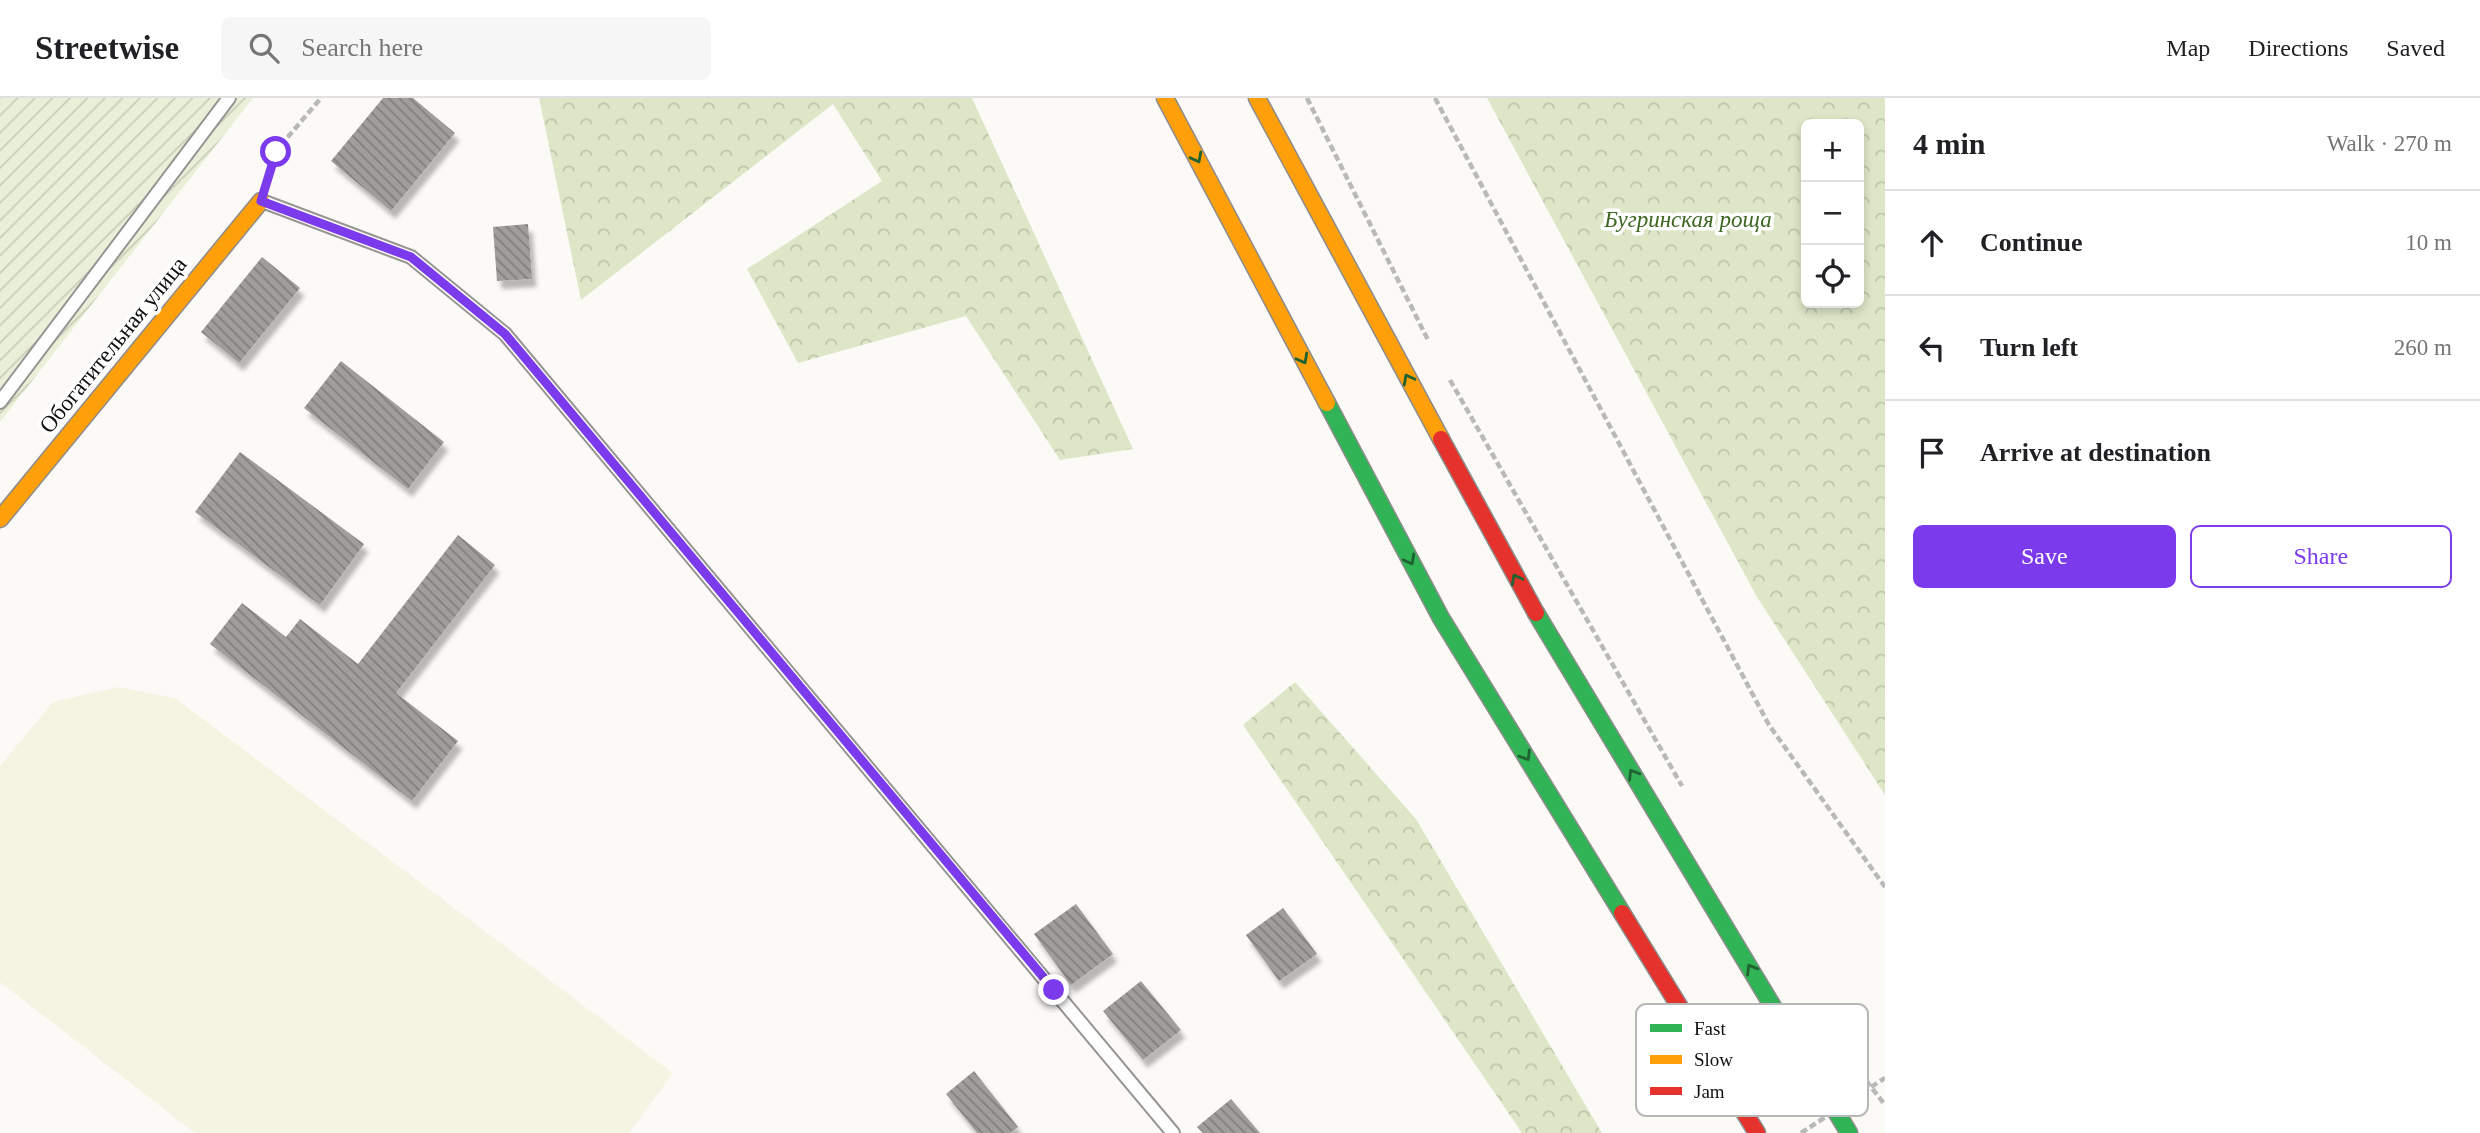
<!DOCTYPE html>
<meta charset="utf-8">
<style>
:root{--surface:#fff;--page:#f6f6f6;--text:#202124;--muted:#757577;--line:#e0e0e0;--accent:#7c3aed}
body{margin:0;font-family:"Times New Roman",serif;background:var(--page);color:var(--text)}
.controls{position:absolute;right:21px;top:21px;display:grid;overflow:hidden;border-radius:10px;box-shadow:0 4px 10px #0003}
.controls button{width:63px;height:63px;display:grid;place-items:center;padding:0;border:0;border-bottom:2px solid var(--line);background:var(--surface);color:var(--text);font:35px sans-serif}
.stop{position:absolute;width:21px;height:21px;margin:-16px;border:5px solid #7c3aed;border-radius:50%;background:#fff}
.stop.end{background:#7c3aed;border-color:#fff;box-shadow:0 2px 7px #0008}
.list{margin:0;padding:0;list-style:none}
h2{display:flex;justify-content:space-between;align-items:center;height:91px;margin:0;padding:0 28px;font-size:30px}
h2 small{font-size:23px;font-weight:400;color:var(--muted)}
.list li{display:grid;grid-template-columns:46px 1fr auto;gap:21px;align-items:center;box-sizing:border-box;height:105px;padding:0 28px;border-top:2px solid var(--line)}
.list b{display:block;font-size:26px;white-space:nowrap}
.list em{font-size:23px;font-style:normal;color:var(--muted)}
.actions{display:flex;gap:14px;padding:21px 28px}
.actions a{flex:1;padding:16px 0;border:2px solid var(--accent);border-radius:10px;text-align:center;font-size:24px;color:var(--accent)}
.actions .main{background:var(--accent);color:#fff}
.icon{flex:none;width:38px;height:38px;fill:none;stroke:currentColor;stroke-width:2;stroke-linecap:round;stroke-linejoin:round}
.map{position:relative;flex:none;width:1885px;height:1035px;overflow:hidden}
header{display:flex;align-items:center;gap:42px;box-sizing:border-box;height:98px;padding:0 35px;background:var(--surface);border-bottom:2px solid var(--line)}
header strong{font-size:33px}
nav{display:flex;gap:38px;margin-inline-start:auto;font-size:24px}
.search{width:490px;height:63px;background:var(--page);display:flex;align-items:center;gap:18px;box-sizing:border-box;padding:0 24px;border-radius:10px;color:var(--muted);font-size:26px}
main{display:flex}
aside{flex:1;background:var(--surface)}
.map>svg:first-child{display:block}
</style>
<header>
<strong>Streetwise</strong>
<div class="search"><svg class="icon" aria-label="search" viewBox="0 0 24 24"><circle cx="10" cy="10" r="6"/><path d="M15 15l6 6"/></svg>Search here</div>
<nav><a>Map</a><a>Directions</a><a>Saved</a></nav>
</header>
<main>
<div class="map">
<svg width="1885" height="1035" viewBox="0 0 1885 1035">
<defs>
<pattern id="forest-crowns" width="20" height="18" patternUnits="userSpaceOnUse" patternTransform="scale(1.75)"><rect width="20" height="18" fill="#dde7c7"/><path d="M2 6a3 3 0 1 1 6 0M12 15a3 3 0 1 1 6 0" fill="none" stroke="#bdc5aa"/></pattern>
<pattern id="garden-furrows" width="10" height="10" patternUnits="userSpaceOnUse" patternTransform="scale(1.75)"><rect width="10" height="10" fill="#eaf0d8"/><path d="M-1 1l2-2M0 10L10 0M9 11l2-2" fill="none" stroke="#c8cdb8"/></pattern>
<pattern id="building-back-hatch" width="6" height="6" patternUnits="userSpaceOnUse" patternTransform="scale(1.75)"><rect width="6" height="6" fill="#a09e9c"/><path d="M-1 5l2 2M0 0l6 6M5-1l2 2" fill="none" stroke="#817f7e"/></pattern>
<filter id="shadow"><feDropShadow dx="4.5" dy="8" stdDeviation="2" flood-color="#0004"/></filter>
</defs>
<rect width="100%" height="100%" fill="#fcfaf7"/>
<path fill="url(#forest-crowns)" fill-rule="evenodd" d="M539,0H972L1133,351L1060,362L966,218L798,265L747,171L882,83L833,6L581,202Z
M1487,0H1885V697L1757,499ZM1806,26H1859V205H1806Z
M1295,584L1416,721L1602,1035H1522L1243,627Z"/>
<path fill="url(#garden-furrows)" d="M0,0H253L0,324Z"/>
<path fill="#f3f4e2" d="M118,589L175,600L673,975L629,1035H195L0,884V668L53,604Z"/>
<path fill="url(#building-back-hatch)" filter="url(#shadow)" d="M383,0H413L455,35L391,113L331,63Z
M528,126L532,181L497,183L493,129Z
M262,159L300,190L239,265L201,234Z
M341,263L444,344L408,391L304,310Z
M240,354L364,446L320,507L195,414Z
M458,437L495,467L396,595L458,643L412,703L210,546L242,505L286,539L300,521L358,566Z
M1076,806L1113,856L1071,887L1034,836Z
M1283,810L1317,856L1279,883L1246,837Z
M1141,883L1181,932L1143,962L1103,913Z
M974,973L1018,1029L1010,1035H977L946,996Z
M1231,1001L1260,1035H1203L1197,1029Z"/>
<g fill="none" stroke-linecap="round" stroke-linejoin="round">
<g stroke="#969594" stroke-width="16">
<path id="lane" d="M262,103L411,159L505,236L1173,1035
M0,304L229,0"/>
</g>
<g stroke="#8d8c8b" stroke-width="19">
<path id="fast" d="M1327,305L1441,520L1622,815
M1536,515L1849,1035"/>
</g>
<g stroke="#8d8c8b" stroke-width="19">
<path id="slow" d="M1165,0L1327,305
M1257,0L1441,341
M0,421L261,103"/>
</g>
<g stroke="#8d8c8b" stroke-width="19">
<path id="jam" d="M1441,341L1536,515
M1622,815L1757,1035"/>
</g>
<path stroke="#b9b9b8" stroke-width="4.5" stroke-dasharray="7 3.5" stroke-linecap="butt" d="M1307,0L1429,244
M1435,0L1769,627L1885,789
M269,76L276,53L321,0
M1450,282L1682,688
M1834,941L1885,1007"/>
<use href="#lane" stroke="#fffefe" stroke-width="12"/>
<use href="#fast" stroke="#30b455" stroke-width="16"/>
<use href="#slow" stroke="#ff9f0a" stroke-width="16"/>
<use href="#jam" stroke="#e5322d" stroke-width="16"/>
<path stroke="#b9b9b8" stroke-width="4.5" stroke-dasharray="7 3.5" stroke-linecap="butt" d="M1801,1035L1885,980"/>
</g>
<defs><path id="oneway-chevron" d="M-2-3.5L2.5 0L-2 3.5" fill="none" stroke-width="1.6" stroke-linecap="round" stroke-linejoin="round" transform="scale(1.75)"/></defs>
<g stroke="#206232">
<use href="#oneway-chevron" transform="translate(1197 60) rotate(62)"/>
<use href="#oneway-chevron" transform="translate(1303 261) rotate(62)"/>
<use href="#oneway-chevron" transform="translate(1408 281) rotate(-118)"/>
<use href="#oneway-chevron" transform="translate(1410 462) rotate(62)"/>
<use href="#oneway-chevron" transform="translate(1516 481) rotate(-118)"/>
<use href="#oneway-chevron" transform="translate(1526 658) rotate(58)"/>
<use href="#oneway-chevron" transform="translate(1633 676) rotate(-121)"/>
<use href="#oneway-chevron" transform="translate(1751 871) rotate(-121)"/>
</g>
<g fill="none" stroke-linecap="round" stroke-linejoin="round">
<path stroke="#7c3aed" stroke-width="9" d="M276,54L261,103L411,159L505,236L1054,892"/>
</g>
<g text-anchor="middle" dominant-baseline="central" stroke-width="7" stroke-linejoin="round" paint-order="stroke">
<g font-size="23" font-style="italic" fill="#3d6623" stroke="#fff">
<text x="1688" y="121">Бугринская роща</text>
</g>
<g font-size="23" fill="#101010" stroke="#fff">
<text transform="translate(113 247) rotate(-51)">Обогатительная улица</text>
</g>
</g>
<rect x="1636" y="906" width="232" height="112" rx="10" fill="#fff" stroke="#b7b7b7" stroke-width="2"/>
<rect x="1650" y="926" width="32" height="8" fill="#30b455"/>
<rect x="1650" y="957" width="32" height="9" fill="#ff9f0a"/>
<rect x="1650" y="989" width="32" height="8" fill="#e5322d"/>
<g font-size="19" fill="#101010">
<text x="1694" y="937">Fast</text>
<text x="1694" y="968">Slow</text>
<text x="1694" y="1000">Jam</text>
</g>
</svg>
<div class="controls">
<button>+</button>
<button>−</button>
<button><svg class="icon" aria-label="locate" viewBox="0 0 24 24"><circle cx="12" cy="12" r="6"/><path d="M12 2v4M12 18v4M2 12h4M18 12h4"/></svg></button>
</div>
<div class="stop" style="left:276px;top:54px"></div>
<div class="stop end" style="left:1054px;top:892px"></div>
</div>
<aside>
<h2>4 min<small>Walk · 270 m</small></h2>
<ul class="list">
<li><svg class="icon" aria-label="ahead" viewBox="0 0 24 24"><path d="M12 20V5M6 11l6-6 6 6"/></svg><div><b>Continue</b></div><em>10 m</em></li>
<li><svg class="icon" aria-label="left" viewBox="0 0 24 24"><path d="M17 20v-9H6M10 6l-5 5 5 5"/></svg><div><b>Turn left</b></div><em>260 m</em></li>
<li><svg class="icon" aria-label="arrive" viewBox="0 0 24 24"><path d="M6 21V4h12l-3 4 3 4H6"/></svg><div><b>Arrive at destination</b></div></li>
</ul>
<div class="actions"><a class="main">Save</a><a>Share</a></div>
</aside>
</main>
